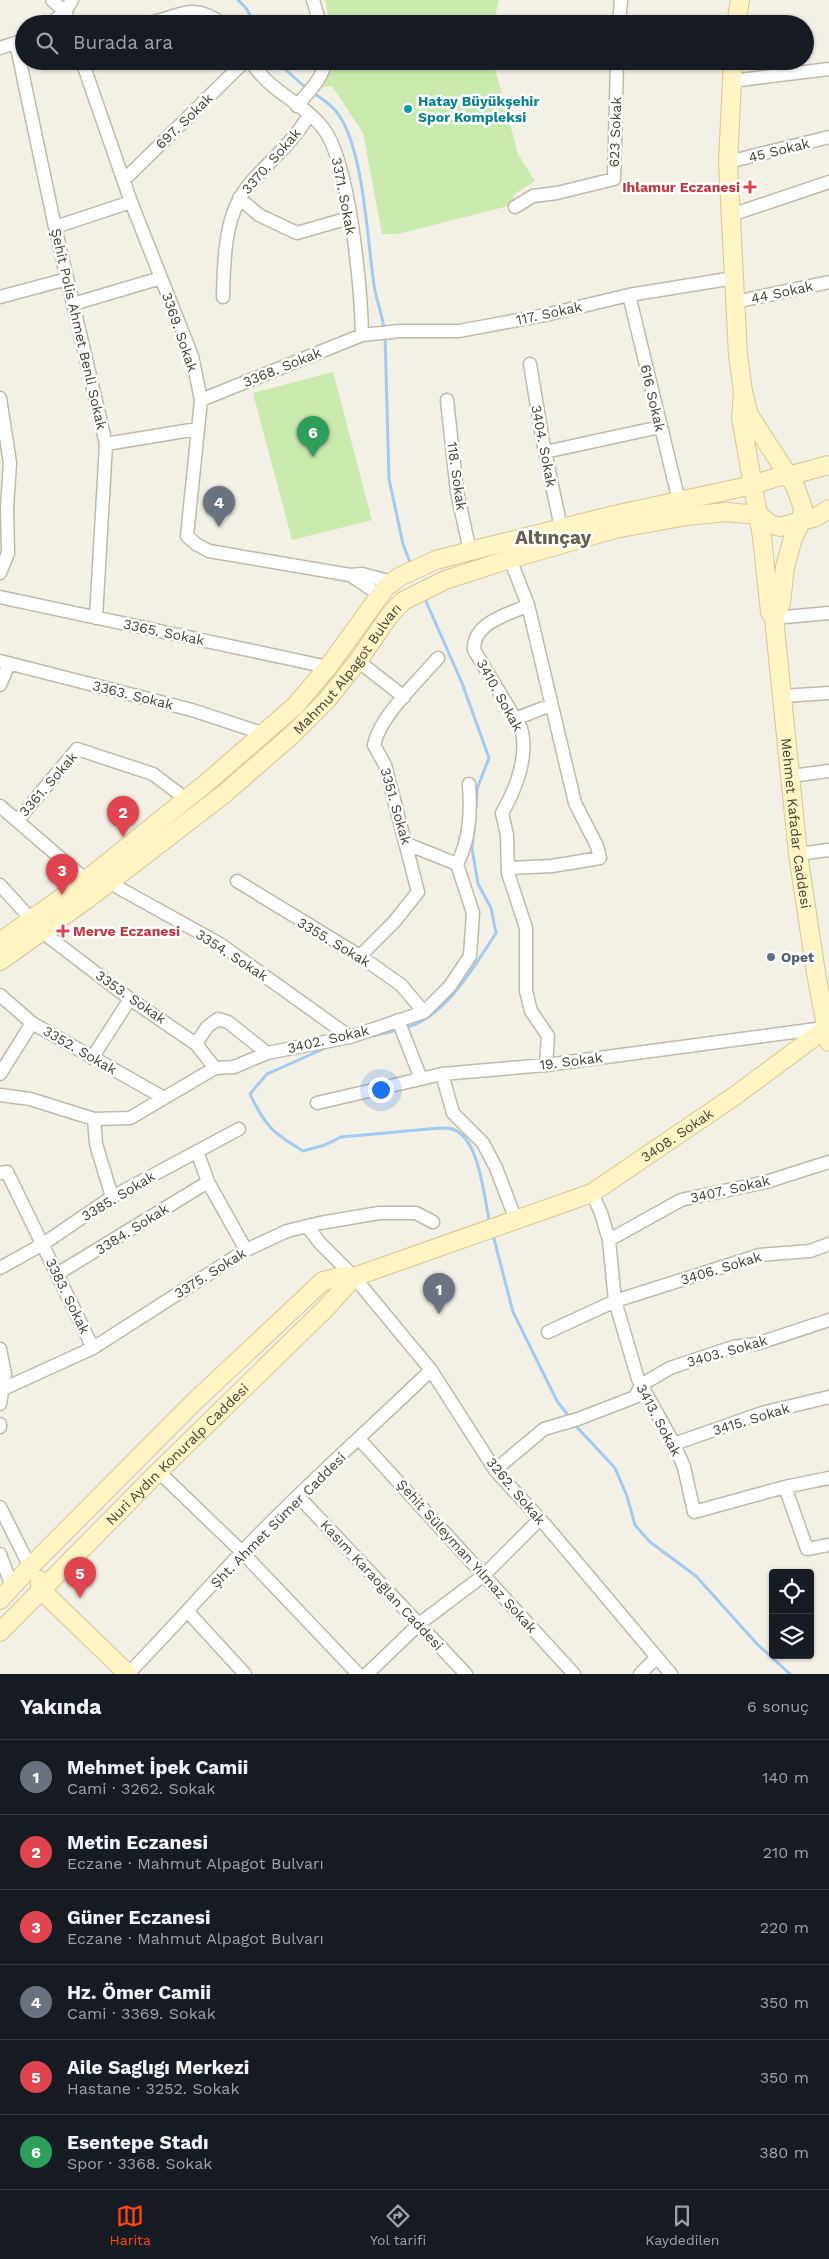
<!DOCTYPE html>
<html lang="tr">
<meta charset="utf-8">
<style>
:root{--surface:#171b24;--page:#242831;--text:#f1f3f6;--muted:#9ea1a6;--line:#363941;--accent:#ff4611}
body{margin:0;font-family:"Work Sans",sans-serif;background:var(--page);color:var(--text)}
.controls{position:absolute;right:15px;bottom:15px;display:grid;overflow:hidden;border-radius:5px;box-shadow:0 1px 4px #0004}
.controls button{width:45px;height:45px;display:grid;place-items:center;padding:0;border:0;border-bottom:1px solid var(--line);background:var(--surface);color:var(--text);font:25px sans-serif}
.you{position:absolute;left:380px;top:1089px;width:18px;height:18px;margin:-12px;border:4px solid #fff;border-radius:50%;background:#1a73e8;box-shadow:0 0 0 8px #1a73e833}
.badge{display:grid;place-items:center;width:32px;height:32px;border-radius:50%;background:var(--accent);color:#fff;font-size:16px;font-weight:700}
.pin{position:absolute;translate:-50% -41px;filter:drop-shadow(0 1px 2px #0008)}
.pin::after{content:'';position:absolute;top:26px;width:18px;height:15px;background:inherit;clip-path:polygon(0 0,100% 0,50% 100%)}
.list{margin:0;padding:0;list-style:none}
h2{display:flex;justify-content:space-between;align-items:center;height:65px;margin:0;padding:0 20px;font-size:21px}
h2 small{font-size:16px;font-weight:400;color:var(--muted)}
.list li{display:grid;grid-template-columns:32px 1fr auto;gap:15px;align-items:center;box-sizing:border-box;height:75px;padding:0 20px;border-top:1px solid var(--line)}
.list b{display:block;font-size:19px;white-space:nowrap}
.list p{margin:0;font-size:16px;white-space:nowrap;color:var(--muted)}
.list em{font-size:16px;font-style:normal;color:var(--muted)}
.icon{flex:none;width:28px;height:28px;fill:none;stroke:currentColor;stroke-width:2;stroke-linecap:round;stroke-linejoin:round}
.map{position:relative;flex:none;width:829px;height:1674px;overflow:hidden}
.search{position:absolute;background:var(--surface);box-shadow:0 1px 4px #0004;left:15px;right:15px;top:15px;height:55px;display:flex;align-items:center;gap:12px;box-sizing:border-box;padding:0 18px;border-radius:28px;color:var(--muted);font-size:19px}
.sheet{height:515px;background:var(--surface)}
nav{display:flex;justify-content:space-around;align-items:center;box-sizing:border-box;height:70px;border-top:1px solid var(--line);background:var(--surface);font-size:14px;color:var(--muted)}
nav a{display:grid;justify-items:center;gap:2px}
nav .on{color:var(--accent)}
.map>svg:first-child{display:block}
</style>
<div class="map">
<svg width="829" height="1674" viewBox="0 0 829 1674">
<rect width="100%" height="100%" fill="#f3f0e6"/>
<path fill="#c9e9ad" d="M325,0H499L493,24H330Z
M339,61H493L518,154L535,181L513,195L516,204L398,234H382L363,133L332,86L318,88Z
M333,372L372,520L292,540L253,393Z"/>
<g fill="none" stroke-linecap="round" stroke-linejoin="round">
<path stroke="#a0caf2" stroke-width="3" d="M238,0L246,8L255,24
M276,61L307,89
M313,93C320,97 328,103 334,109C365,142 367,246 375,291C378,304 382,315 384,328
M385,335L389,479L403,544L411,565
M424,597L462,683L489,758L477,789L476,808
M404,1028C445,1019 475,965 496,933L491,908L478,884L472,848L474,831
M373,1036L398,1030
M330,1046L267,1074L250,1094C265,1126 273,1133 303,1151L325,1145L341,1137L440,1128C443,1128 448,1128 452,1129C480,1137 484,1199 490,1224
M493,1235L513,1312L557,1401L571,1419
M574,1424L615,1468L627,1496L635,1525L650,1542L696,1576L757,1644L790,1674"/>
<g stroke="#bfb9a8" stroke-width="15">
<path id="street" d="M52,0L65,12L69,24
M313,0L320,24
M68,22L88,24
M50,24L65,12L72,0
M145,24C179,18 189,0 223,24
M619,24L621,0
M16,43L55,227L106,444L96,618
M0,48L21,41
M82,61L131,202L192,356L201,400L187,536L196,544L209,551L350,575L362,574L392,582
M251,61C269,92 303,102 323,128C350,162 361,290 362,335
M732,81L829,69
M297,106C307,93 324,78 325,61
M728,162L829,137
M124,180L245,61
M239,198L259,215L297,233L349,218
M515,207L533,196L557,193L614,179L617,61
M731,215L829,182
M55,227L131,202
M629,295L679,501
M0,297L67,279
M223,297C224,257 224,212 252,181C272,159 294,141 309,115
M735,302L829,282
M73,304L161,278
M530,364L543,442L561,528
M0,398L10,463L7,508L8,553L0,573
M201,400L362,335L400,331H459L545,315L629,295L734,278
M447,400L457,492L470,551
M106,444L197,429
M545,452L660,427
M510,559L528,605C508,615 473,622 474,650L521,728C529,755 516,789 502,813L507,835L508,873L526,928V991L531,1011L548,1036L546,1065
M350,575L380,595
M0,597L328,667
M774,618L829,613
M0,661L192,710L265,734
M358,661L404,697
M0,685L9,664
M783,696L829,693
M515,719L551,705
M791,776L829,771
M0,806L86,880
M18,820L77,749L153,774L186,799
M407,844L457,864
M798,854L829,850
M509,868L552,866L600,858L597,846L575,803L528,605
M237,881L360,956L401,985L424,1012
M110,883L220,944L350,1037
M0,885L32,920
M41,931L130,999L196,1044L215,1068
M360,956L394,922L418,892L385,765L374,745C380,716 418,681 438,658
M0,995L32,1023L164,1098
M398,1020L421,1079
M196,1044L207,1027L218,1019L228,1022L267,1053
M92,1058L130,999
M0,1074L32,1023
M442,1074L453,1113L483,1143L496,1168L516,1220
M0,1095L30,1099L94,1119L130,1118L215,1068L234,1067L267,1053L350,1037L424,1012L450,986L470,956L473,913L457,864C470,839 471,812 469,784
M317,1103L442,1074L546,1065L824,1028
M94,1119L96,1144L112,1197
M197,1151L208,1182L246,1250
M0,1173L7,1172L93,1348
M592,1193L601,1213L609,1240L615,1301L638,1379L674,1444L684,1467L694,1512L785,1487L829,1478
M307,1226L320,1243L354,1277L431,1370L495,1470L548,1528L671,1674
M609,1240L681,1200L766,1182L829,1162
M0,1268L43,1244L112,1197L239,1129
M57,1274L208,1182
M548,1332L615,1301L760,1255L810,1251L829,1244
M0,1349L5,1374L0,1404
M3,1389L93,1348L246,1250L287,1231L320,1223L379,1213H416L433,1222
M0,1424V1427
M359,1439L574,1674
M674,1444L762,1413L829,1397
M495,1470L544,1429L578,1419L635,1397L641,1385L670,1368L733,1347L756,1344L829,1320
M158,1471L242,1552L358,1674
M785,1487L807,1549L829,1545
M298,1496L466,1674
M0,1507L30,1567
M0,1554L12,1587
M188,1612L245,1674
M128,1674C167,1634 204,1592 242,1552C302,1488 368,1431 431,1370
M367,1674L419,1624L484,1575L540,1519
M640,1674L657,1657"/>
</g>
<g stroke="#d5c894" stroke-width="20">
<g id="secondary">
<path d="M736,24L740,0"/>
<path d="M733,61L728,162L738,355L743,392L749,415L795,486L803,508L801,522L793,538L785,567L781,603L774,618"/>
<path id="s1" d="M743,392L741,418L762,537L770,612L774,618L798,854L816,973L829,1042"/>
<path d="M0,942L86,880L204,785L295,706L328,667L386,587L399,577L436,560L470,551L614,515L753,485L777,477L788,476L829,465"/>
<path id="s2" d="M0,961L86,900L176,831L224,794L293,734L327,700L358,661L389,616L403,601L445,580L510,559L615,529L687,516L726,512L759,515L770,524L780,527L816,517L829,509"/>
<path d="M40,1580V1589L128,1674"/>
<path id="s3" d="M0,1600L30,1567L194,1402L323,1281L343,1276L354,1277L592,1193L736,1095L829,1026"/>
<path id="s4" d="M0,1632L154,1476L326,1308L354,1277"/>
</g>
</g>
<use href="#street" stroke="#fff" stroke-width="12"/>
<use href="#secondary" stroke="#fff5c4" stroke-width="18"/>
</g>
<circle fill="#0f9aa8" stroke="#fff" stroke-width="2" cx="408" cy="109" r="5"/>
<g fill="#e0444e" stroke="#fff" stroke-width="2">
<path d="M747.5 179.5h5v5h5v5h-5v5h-5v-5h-5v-5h5z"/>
<path d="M60.5 923.5h5v5h5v5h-5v5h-5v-5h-5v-5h5z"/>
</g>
<circle fill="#5c6f8a" stroke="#fff" stroke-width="2" cx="771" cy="957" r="5"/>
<g text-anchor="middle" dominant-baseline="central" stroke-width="5" stroke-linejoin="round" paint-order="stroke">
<g font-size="14" font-weight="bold" fill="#0d838f" stroke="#fff" text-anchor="start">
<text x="418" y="101">Hatay Büyükşehir<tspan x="418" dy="16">Spor Kompleksi</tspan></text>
</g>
<g font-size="14" fill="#464135" stroke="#fff">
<text transform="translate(184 121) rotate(-44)">697. Sokak</text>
<text transform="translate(615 132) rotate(-88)">623 Sokak</text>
<text transform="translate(779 150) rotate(-14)">45 Sokak</text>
<text transform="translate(271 161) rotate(-49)">3370. Sokak</text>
<text transform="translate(344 196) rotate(79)">3371. Sokak</text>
<text transform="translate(782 292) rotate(-12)">44 Sokak</text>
<text transform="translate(549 313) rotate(-12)">117. Sokak</text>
<text transform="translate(79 329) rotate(77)">Şehit Polis Ahmet Benli Sokak</text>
<text transform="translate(180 332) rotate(71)">3369. Sokak</text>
<text transform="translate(282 367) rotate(-22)">3368. Sokak</text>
<text transform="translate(653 398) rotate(77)">616 Sokak</text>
<text transform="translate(544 446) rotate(79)">3404. Sokak</text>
<text transform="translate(457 476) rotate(82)">118. Sokak</text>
<text transform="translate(164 632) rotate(12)">3365. Sokak</text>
<text stroke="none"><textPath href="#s2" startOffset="456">Mahmut Alpagot Bulvarı</textPath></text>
<text transform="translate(133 695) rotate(14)">3363. Sokak</text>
<text transform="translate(500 695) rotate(61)">3410. Sokak</text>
<text transform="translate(48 784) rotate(-49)">3361. Sokak</text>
<text transform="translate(396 806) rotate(74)">3351. Sokak</text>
<text stroke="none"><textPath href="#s1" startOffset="436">Mehmet Kafadar Caddesi</textPath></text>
<text transform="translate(334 942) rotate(31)">3355. Sokak</text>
<text transform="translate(232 955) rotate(33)">3354. Sokak</text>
<text transform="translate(131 997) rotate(35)">3353. Sokak</text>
<text transform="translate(328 1039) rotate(-13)">3402. Sokak</text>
<text transform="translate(80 1050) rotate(30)">3352. Sokak</text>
<text transform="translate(571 1061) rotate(-7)">19. Sokak</text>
<text stroke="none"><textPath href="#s3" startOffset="841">3408. Sokak</textPath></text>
<text transform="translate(730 1189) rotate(-13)">3407. Sokak</text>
<text transform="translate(118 1196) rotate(-31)">3385. Sokak</text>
<text transform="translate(132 1229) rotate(-32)">3384. Sokak</text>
<text transform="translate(721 1268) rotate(-17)">3406. Sokak</text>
<text transform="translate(210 1273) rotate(-32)">3375. Sokak</text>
<text transform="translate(68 1296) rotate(64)">3383. Sokak</text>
<text transform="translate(727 1351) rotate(-16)">3403. Sokak</text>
<text transform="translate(751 1419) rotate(-17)">3415. Sokak</text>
<text transform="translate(659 1420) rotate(62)">3413. Sokak</text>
<text stroke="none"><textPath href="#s4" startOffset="251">Nuri Aydın Konuralp Caddesi</textPath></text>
<text transform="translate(516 1491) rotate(50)">3262. Sokak</text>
<text transform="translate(278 1520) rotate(-45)">Şht. Ahmet Sümer Caddesi</text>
<text transform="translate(467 1556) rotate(48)">Şehit Süleyman Yılmaz Sokak</text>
<text transform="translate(382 1585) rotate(47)">Kasım Karaoğlan Caddesi</text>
</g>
<g font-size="14" font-weight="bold" fill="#be3a42" stroke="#fff" text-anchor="end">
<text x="740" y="187">Ihlamur Eczanesi</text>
<text x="73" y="931" text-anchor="start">Merve Eczanesi</text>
</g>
<g font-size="14" font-weight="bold" fill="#4e5e75" stroke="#fff" text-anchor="start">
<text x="781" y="957">Opet</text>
</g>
<g font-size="19" font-weight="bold" fill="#695f4c" stroke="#fff">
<text x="553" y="537">Altınçay</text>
</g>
</g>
</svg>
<div class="controls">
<button><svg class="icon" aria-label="locate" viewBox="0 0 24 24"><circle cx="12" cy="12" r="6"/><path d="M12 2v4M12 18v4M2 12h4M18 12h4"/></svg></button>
<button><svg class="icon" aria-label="layers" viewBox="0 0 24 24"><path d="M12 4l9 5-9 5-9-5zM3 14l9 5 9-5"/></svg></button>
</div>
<div class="you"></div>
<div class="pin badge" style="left:439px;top:1314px;background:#6b7280">1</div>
<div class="pin badge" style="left:123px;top:837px;background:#e0444e">2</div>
<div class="pin badge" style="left:62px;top:895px;background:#e0444e">3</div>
<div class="pin badge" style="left:219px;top:527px;background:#6b7280">4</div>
<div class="pin badge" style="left:80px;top:1598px;background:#e0444e">5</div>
<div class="pin badge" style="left:313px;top:457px;background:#2e9e5b">6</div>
<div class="search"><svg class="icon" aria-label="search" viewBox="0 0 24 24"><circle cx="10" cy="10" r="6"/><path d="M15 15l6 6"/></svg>Burada ara</div>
</div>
<section class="sheet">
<h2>Yakında<small>6 sonuç</small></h2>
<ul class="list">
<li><span class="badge" style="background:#6b7280">1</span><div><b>Mehmet İpek Camii</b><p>Cami · 3262. Sokak</p></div><em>140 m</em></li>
<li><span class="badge" style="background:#e0444e">2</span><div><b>Metin Eczanesi</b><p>Eczane · Mahmut Alpagot Bulvarı</p></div><em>210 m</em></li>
<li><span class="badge" style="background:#e0444e">3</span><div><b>Güner Eczanesi</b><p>Eczane · Mahmut Alpagot Bulvarı</p></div><em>220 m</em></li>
<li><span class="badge" style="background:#6b7280">4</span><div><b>Hz. Ömer Camii</b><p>Cami · 3369. Sokak</p></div><em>350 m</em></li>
<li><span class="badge" style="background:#e0444e">5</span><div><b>Aile Saglıgı Merkezi</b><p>Hastane · 3252. Sokak</p></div><em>350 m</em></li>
<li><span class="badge" style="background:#2e9e5b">6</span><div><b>Esentepe Stadı</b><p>Spor · 3368. Sokak</p></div><em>380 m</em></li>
</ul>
</section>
<nav>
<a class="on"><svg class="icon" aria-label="map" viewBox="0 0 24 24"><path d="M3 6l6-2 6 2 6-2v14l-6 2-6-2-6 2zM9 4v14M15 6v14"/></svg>Harita</a>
<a><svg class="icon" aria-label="directions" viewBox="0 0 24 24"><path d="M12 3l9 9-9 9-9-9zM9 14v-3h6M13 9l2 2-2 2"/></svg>Yol tarifi</a>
<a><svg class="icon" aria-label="saved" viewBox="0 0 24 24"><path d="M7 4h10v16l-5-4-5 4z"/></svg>Kaydedilen</a>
</nav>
